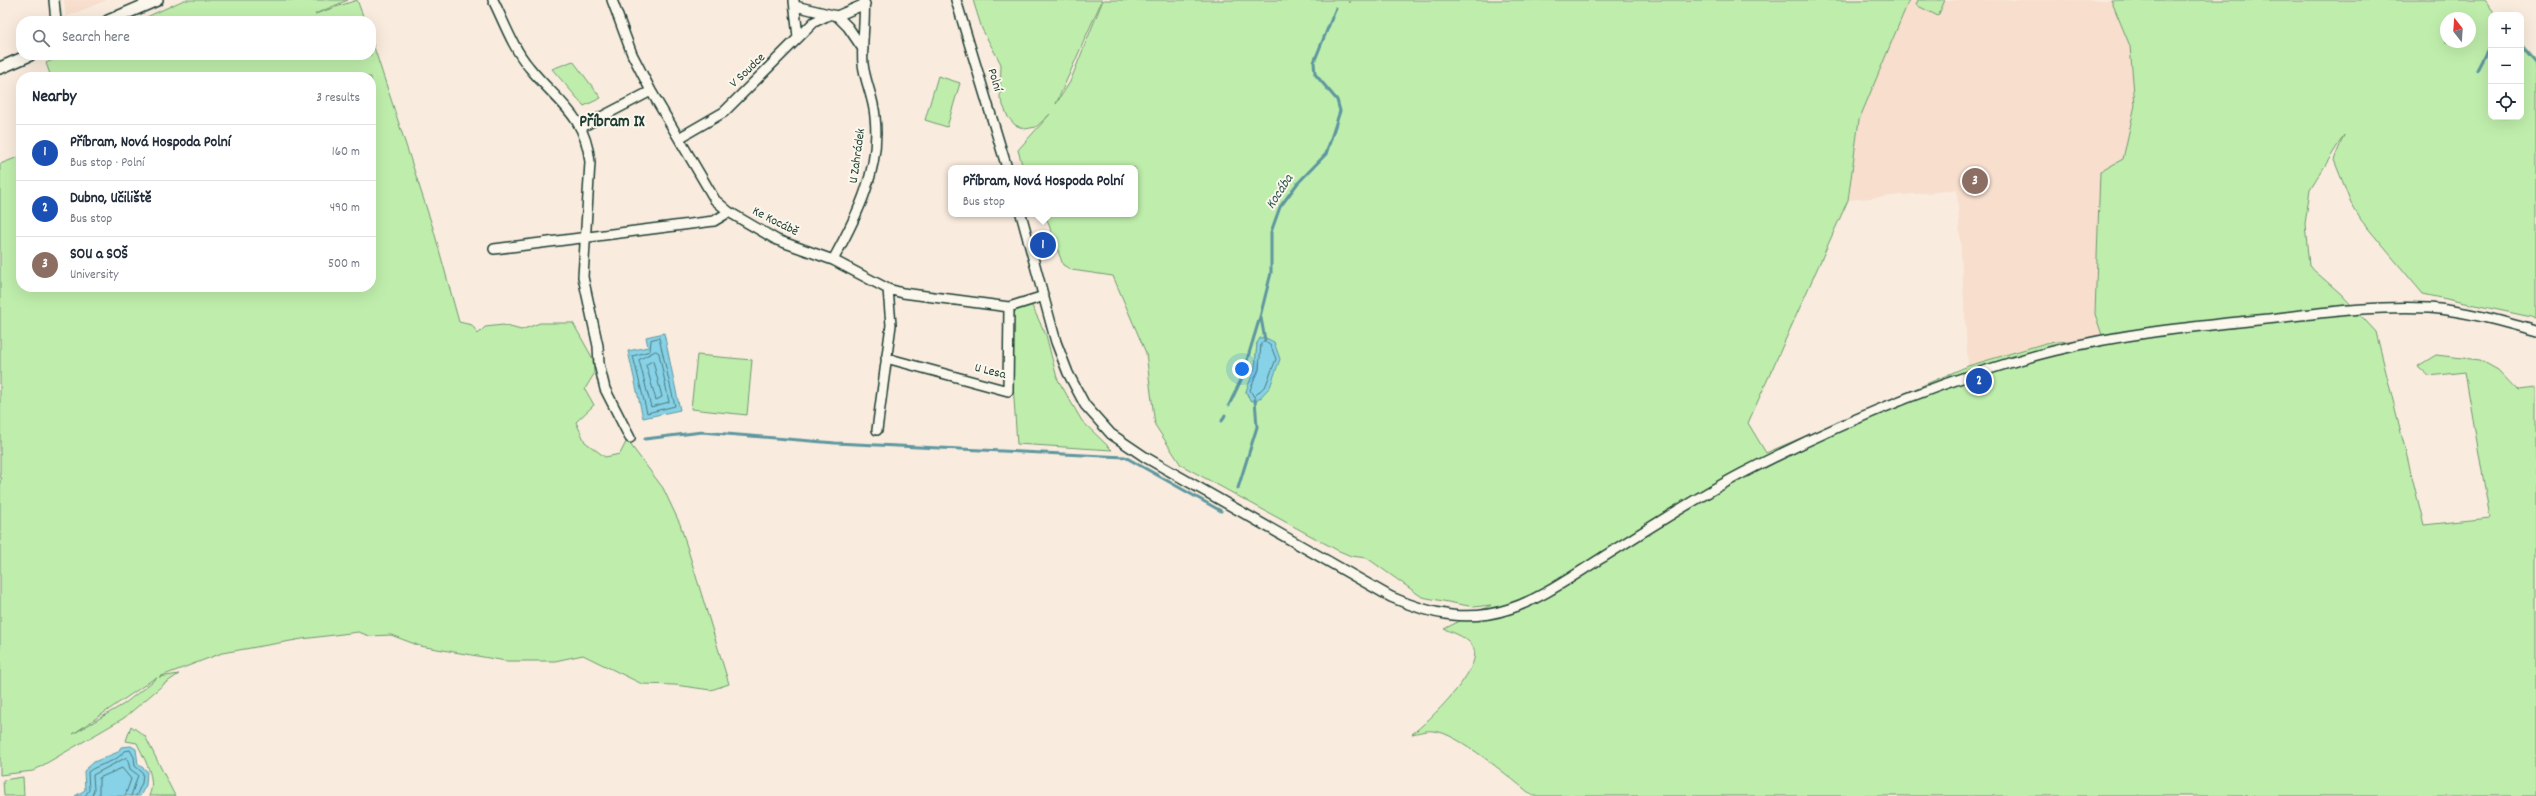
<!DOCTYPE html>
<meta charset="utf-8">
<style>
:root{--surface:#fff;--page:#f6f6f7;--text:#1f2937;--muted:#747a83;--line:#e0e1e3;--accent:#c8321e}
body{margin:0;font-family:Dekko,sans-serif;background:var(--page);color:var(--text)}
.controls{position:absolute;right:12px;top:12px;display:grid;overflow:hidden;border-radius:8px;box-shadow:0 4px 16px #0002}
.controls button{width:36px;height:36px;display:grid;place-items:center;padding:0;border:0;border-bottom:1px solid var(--line);background:var(--surface);color:var(--text);font:20px sans-serif}
.compass{position:absolute;left:2440px;top:12px;width:36px;height:36px;border-radius:50%;background:var(--surface);box-shadow:0 4px 16px #0002;rotate:343deg}
.you{position:absolute;left:1242px;top:369px;width:14px;height:14px;margin:-10px;border:3px solid #fff;border-radius:50%;background:#1a73e8;box-shadow:0 0 0 6px #1a73e833}
.badge{display:grid;place-items:center;width:26px;height:26px;border-radius:50%;background:var(--accent);color:#fff;font-size:13px;font-weight:700}
.pin{position:absolute;translate:-50% -50%;border:2px solid #fff;box-shadow:0 1px 4px #0006}
.popup{position:absolute;left:948px;top:165px;width:190px;height:52px;box-sizing:border-box;display:grid;place-content:center;border-radius:8px;background:var(--surface);filter:drop-shadow(0 1px 3px #0005);font-size:13px;white-space:nowrap;color:var(--muted)}
.popup b{font-size:15px;color:var(--text)}
.popup::after{content:'';position:absolute;left:50%;top:100%;margin-left:-8px;border:8px solid transparent;border-top-color:var(--surface)}
.list{margin:0;padding:0;list-style:none}
h2{display:flex;justify-content:space-between;align-items:center;height:52px;margin:0;padding:0 16px;font-size:17px}
h2 small{font-size:13px;font-weight:400;color:var(--muted)}
.list li{display:grid;grid-template-columns:26px 1fr auto;gap:12px;align-items:center;box-sizing:border-box;height:56px;padding:0 16px;border-top:1px solid var(--line)}
.list b{display:block;font-size:15px;white-space:nowrap}
.list p{margin:0;font-size:13px;white-space:nowrap;color:var(--muted)}
.list em{font-size:13px;font-style:normal;color:var(--muted)}
.icon{flex:none;width:22px;height:22px;fill:none;stroke:currentColor;stroke-width:2;stroke-linecap:round;stroke-linejoin:round}
.map{position:relative;flex:none;width:2536px;height:796px;overflow:hidden}
.search{position:absolute;background:var(--surface);box-shadow:0 4px 16px #0002;left:16px;top:16px;width:360px;height:44px;display:flex;align-items:center;gap:10px;box-sizing:border-box;padding:0 14px;border-radius:16px;color:var(--muted);font-size:15px}
.panel{position:absolute;background:var(--surface);box-shadow:0 4px 16px #0002;left:16px;top:72px;width:360px;height:220px;border-radius:16px}
.map>svg:first-child{display:block}
</style>
<div class="map">
<svg width="2536" height="796" viewBox="0 0 2536 796">
<rect width="100%" height="100%" fill="#f9ecde"/>
<filter id="ink" filterUnits="userSpaceOnUse"><feTurbulence type="fractalNoise" baseFrequency=".025" numOctaves="2"/><feDisplacementMap in="SourceGraphic" scale="8" xChannelSelector="R" yChannelSelector="G"/><feConvolveMatrix kernelMatrix="1 2 1 2 8 2 1 2 1" color-interpolation-filters="sRGB"/></filter>
<g filter="url(#ink)">
<path fill="#f7decd" d="M64,0H107L66,17Z
M1909,0H2111L2130,46L2135,105L2123,159L2100,173L2095,314L2103,338L2046,343L1968,366L1957,190L1849,200L1859,120Z"/>
<path fill="#bfeeac" stroke="#6f9670" fill-rule="evenodd" d="M184,0H348L315,14L357,0L365,21H138Z
M973,0H1102L1056,104L1070,82L1103,0H1348L1350,3V0H1909L1859,120L1848,200L1748,423L1766,453L1968,366L2046,343L2103,338L2095,314L2100,172L2123,159L2135,105L2130,46L2111,0H2485L2496,15H2491V117H2521V43L2536,60V318L2423,294L2361,220L2352,205L2334,160L2344,135L2310,190L2305,224L2309,266L2341,294L2376,332L2424,525L2490,518L2465,372L2429,376L2418,366L2436,355L2480,360L2498,370L2517,390L2536,388V796H1533C1514,781 1456,731 1433,731C1426,730 1418,733 1412,734C1428,722 1482,670 1474,649C1470,638 1454,633 1444,629L1491,605L1474,607L1422,597L1367,558L1351,556L1337,550L1181,465L1155,425L1146,353L1113,276L1072,270L1063,265L1045,214H1135V168H1023L1018,150L1050,114L1036,127L1025,129L1015,125L1008,117L1000,98L1001,64L982,29ZM2446,18H2470V42H2446ZM1257,343L1261,398L1250,400L1246,392L1255,368Z
M1918,0H1945L1938,16L1916,5Z
M371,38L433,228L459,322L472,325L478,334L485,327L503,325L521,330L540,323H573L593,359L594,374L585,389L594,405L576,422L585,442L605,457L620,454L627,440L663,488L680,524L729,684L711,690L675,685L642,684L583,655L555,661H506L420,646L391,635L370,636L358,632L302,639L222,653L159,677L179,674L164,684L124,718L33,771L0,775V481L2,478L0,477V164L21,156V287H371V77H51L46,63L63,55H211L208,57L214,55H371ZM157,678L124,704L73,734L152,680Z
M573,61L601,98L584,106L552,69Z
M938,76L960,83L947,127L925,120Z
M1031,304L1046,335L1057,378L1082,421L1112,450L1017,444L1011,354L1013,311Z
M697,355L752,360L747,415L691,409Z
M131,726L145,736L175,796H149C157,778 144,759 137,743L126,741Z
M23,777L24,796H4L3,780Z"/>
<path fill="#87d2e7" stroke="#5d969f" d="M664,333L680,410L643,418L628,351L648,347L646,337Z
M1264,337L1274,342L1280,359L1270,387L1256,402L1250,400L1246,391L1255,368L1257,343L1260,338Z
M131,746L136,749L138,764L147,771L146,785L140,796H75L85,790L84,771L94,762L118,752L121,747Z"/>
<g fill="none" stroke-linecap="round" stroke-linejoin="round">
<path stroke="#49797c" stroke-width="1" d="M659,338L675,406L647,413L633,356L650,351L651,340Z
M1264,341L1271,346L1276,359L1266,385L1254,397L1250,390L1259,369L1261,344Z
M656,351L659,353L669,402L651,407L639,360Z
M653,361L662,397L656,400L646,365Z
M85,796L89,790L88,772C99,763 117,763 124,751L130,750L134,757L135,766L143,773L142,783L136,796
M92,796L94,790L93,775L127,757L130,769L138,775L131,796
M99,796V778L122,768L131,779L125,796"/>
<path stroke="#5d969f" stroke-width="3" d="M2521,46L2536,63
M2477,70L2491,43
M1261,318L1265,340
M1229,405L1241,380L1260,317L1271,273V232L1280,207L1297,184L1326,154L1340,111L1337,100L1315,74L1314,62L1336,8
M1222,421L1225,415
M645,439L702,432L835,443L1125,457L1221,511
M1238,488L1257,427L1255,399"/>
<g stroke="#1f3d34" stroke-width="12">
<path id="minor" d="M54,0L56,21
M493,0C504,22 513,48 529,67C557,102 585,114 590,162L583,277L598,346L599,364L605,389L630,438
M612,0L632,54L651,91L715,200L729,212L777,240L833,260L888,289L903,293L1009,307L1044,296
M956,0L1007,168
M794,1L798,37
M795,6L837,16L865,4
M837,16L848,27L863,49
M582,127L651,91
M679,138L724,112L814,22L829,15
M1021,214L1056,342L1068,373L1085,405L1111,434L1145,457L1391,597C1430,614 1467,623 1509,609C1541,599 1571,577 1600,559C1646,530 1692,500 1741,474C1839,423 1945,378 2053,351C2120,334 2189,327 2258,320C2314,314 2372,305 2429,308C2465,311 2501,321 2536,331
M494,249L714,221L729,212
M833,260C857,216 881,169 875,117C874,99 865,82 863,64C861,43 866,21 864,0
M886,358L1008,391L1009,307
M877,430L891,325L888,289"/>
</g>
<g stroke="#1f3d34" stroke-width="14">
<path id="tertiary" d="M108,21L157,0
M0,68L30,55"/>
</g>
<use href="#minor" stroke="#fbf7ec" stroke-width="9"/>
<use href="#tertiary" stroke="#fbf7ec" stroke-width="11"/>
</g>
</g>
<g text-anchor="middle" dominant-baseline="central" stroke-width="4" stroke-linejoin="round" paint-order="stroke">
<g font-size="13" fill="#1f3d34" stroke="#fbf7ec">
<text transform="translate(748 71) rotate(-44)">V Soudce</text>
<text transform="translate(994 80) rotate(73)">Polní</text>
<text transform="translate(858 156) rotate(-82)">U Zahrádek</text>
<text transform="translate(775 222) rotate(27)">Ke Kocábě</text>
<text transform="translate(990 372) rotate(14)">U Lesa</text>
</g>
<g font-size="14" font-style="italic" fill="#345b58" stroke="#fbf7ec">
<text transform="translate(1280 192) rotate(-57)">Kocába</text>
</g>
<g font-size="17" font-weight="bold" fill="#1f3d34" stroke="#fbf7ec">
<text x="612" y="123">Příbram IX</text>
</g>
</g>
</svg>
<div class="controls">
<button>+</button>
<button>−</button>
<button><svg class="icon" aria-label="locate" viewBox="0 0 24 24"><circle cx="12" cy="12" r="6"/><path d="M12 2v4M12 18v4M2 12h4M18 12h4"/></svg></button>
</div>
<svg class="compass" viewBox="-18 -18 36 36"><path d="M0-13l5 13h-10z" fill="#e53935"/><path d="M0 13l5-13h-10z" fill="#747a83"/></svg>
<div class="you"></div>
<div class="pin badge" style="left:1043px;top:245px;background:#1a4fb4">1</div>
<div class="popup"><b>Příbram, Nová Hospoda Polní</b>Bus stop</div>
<div class="pin badge" style="left:1979px;top:381px;background:#1a4fb4">2</div>
<div class="pin badge" style="left:1975px;top:181px;background:#8d6e63">3</div>
<div class="search"><svg class="icon" aria-label="search" viewBox="0 0 24 24"><circle cx="10" cy="10" r="6"/><path d="M15 15l6 6"/></svg>Search here</div>
<section class="panel">
<h2>Nearby<small>3 results</small></h2>
<ul class="list">
<li><span class="badge" style="background:#1a4fb4">1</span><div><b>Příbram, Nová Hospoda Polní</b><p>Bus stop · Polní</p></div><em>160 m</em></li>
<li><span class="badge" style="background:#1a4fb4">2</span><div><b>Dubno, Učiliště</b><p>Bus stop</p></div><em>490 m</em></li>
<li><span class="badge" style="background:#8d6e63">3</span><div><b>SOU a SOŠ</b><p>University</p></div><em>500 m</em></li>
</ul>
</section>
</div>
